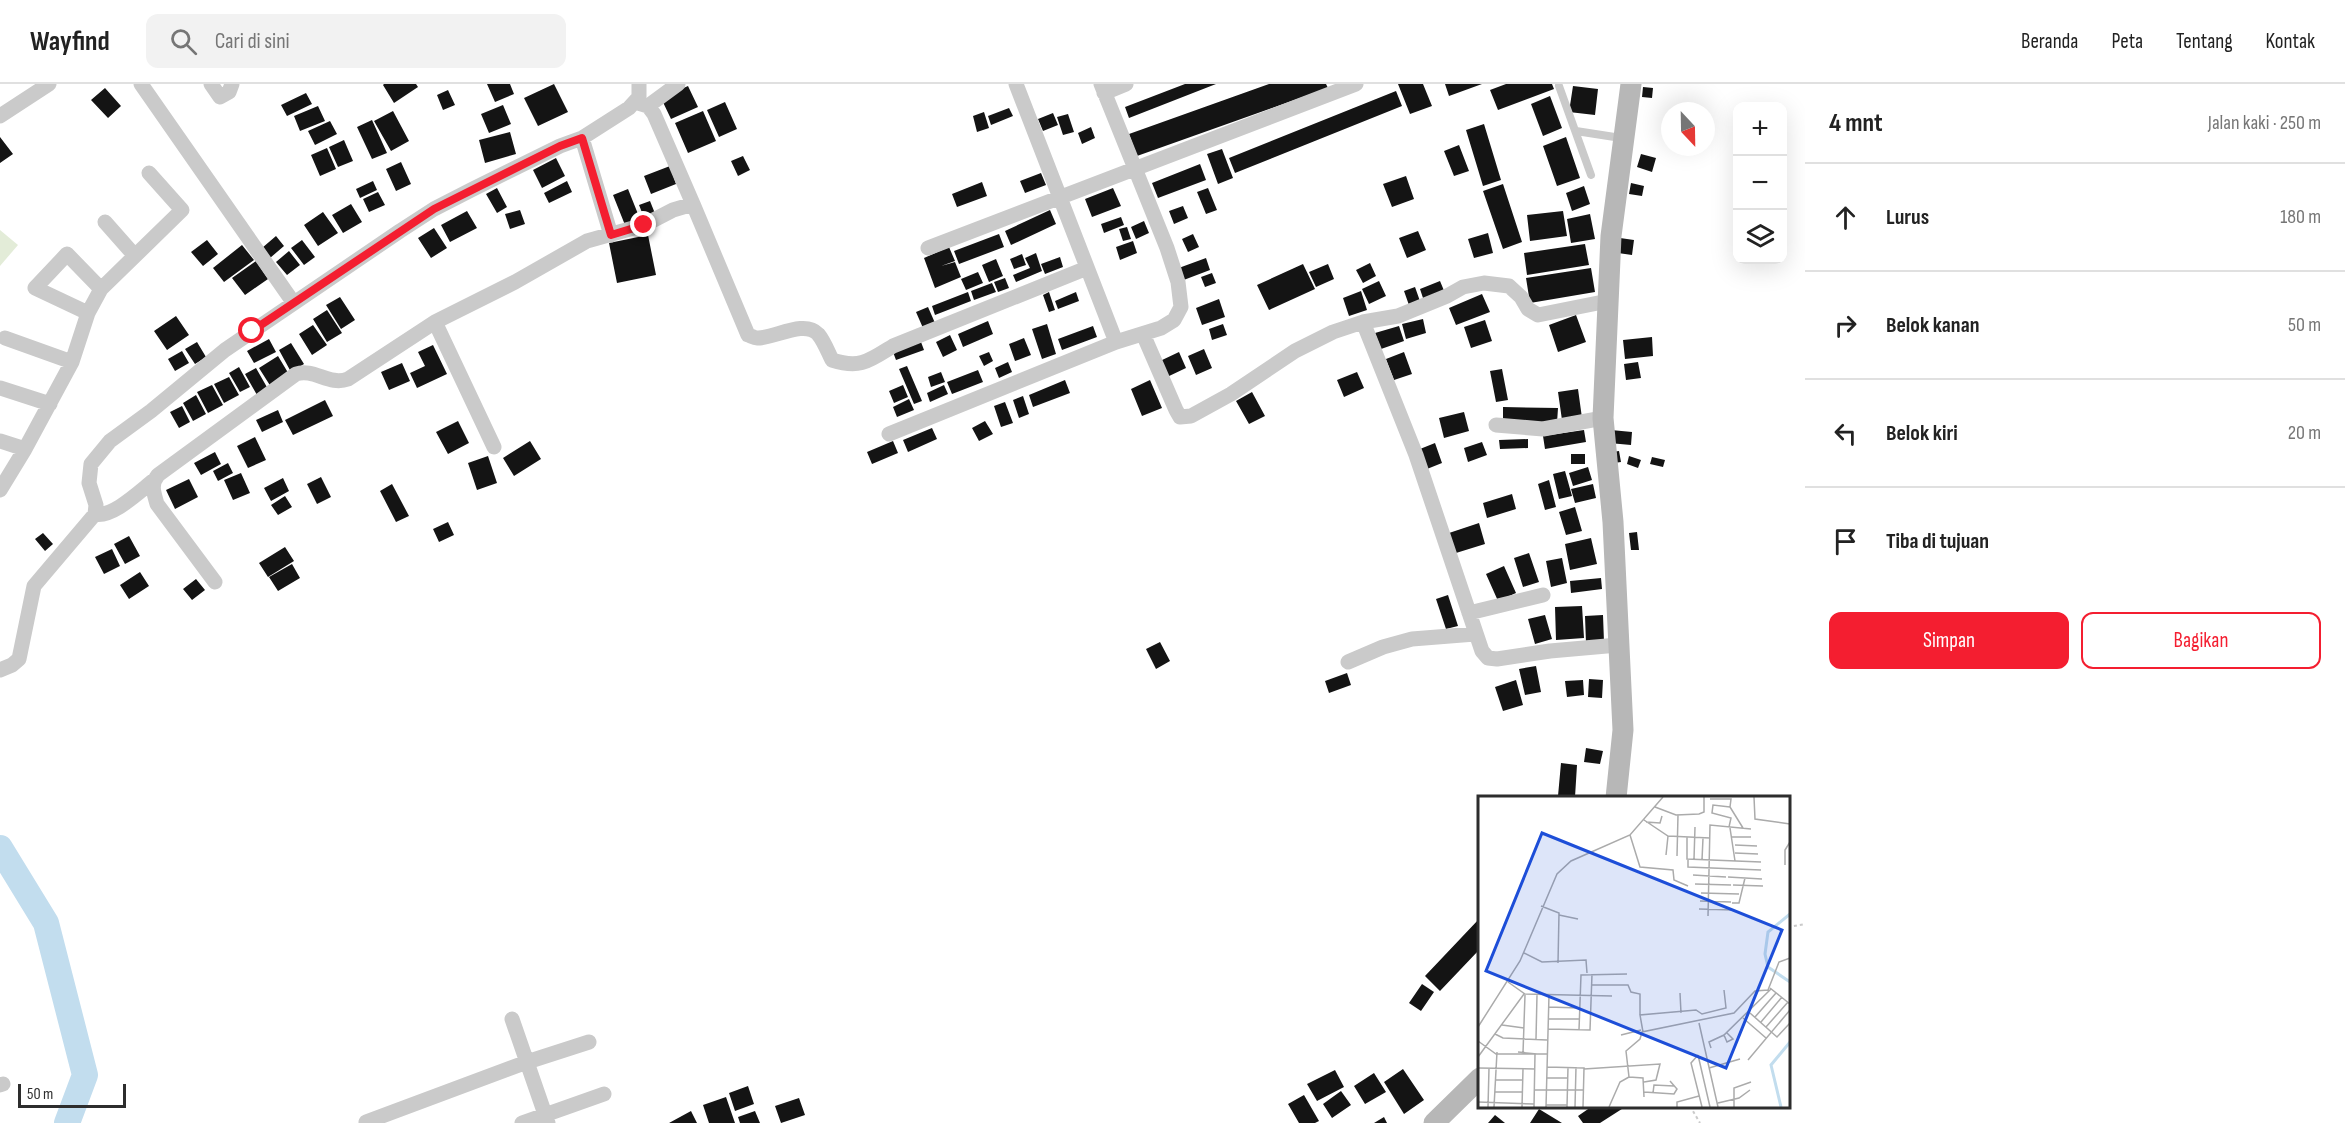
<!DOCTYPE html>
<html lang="id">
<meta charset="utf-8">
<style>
:root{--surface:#fff;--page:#f2f2f2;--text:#222;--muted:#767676;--line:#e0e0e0;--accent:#f41e30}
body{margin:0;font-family:"Sofia Sans Condensed",sans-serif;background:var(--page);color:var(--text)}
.controls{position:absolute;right:18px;top:18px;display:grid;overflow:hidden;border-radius:12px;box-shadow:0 6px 24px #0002}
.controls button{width:54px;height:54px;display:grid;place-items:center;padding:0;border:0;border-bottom:2px solid var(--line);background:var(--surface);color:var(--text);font:30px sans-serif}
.compass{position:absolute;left:1661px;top:18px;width:54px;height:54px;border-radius:50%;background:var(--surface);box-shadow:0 6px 24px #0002;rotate:158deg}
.scale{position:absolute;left:18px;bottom:15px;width:108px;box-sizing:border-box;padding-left:6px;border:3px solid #2d2d2d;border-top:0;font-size:16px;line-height:21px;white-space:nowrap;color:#2d2d2d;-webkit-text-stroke:4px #fff;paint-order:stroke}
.stop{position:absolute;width:18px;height:18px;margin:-14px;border:4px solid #f41e30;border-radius:50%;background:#fff}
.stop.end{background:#f41e30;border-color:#fff;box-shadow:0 2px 6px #0008}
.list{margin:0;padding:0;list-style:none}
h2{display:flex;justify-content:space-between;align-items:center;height:78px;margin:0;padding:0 24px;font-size:26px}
h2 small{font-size:20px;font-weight:400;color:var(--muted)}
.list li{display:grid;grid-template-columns:39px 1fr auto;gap:18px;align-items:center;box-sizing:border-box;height:108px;padding:0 24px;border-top:2px solid var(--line)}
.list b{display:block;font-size:22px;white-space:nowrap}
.list em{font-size:20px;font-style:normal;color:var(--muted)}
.actions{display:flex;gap:12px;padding:18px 24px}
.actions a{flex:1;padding:14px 0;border:2px solid var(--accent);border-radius:12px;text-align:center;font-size:21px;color:var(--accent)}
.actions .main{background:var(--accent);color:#fff}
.icon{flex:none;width:33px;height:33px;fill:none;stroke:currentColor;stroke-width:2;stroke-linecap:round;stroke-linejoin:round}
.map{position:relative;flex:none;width:1805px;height:1039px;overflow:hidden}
header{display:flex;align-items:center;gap:36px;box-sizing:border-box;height:84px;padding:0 30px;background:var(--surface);border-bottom:2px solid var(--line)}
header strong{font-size:28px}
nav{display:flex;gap:33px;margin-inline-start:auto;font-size:21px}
.search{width:420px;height:54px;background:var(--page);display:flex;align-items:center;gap:15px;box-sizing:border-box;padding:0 21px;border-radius:12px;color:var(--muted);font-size:22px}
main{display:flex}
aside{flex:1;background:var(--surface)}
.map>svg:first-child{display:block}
</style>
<header>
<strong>Wayfind</strong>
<div class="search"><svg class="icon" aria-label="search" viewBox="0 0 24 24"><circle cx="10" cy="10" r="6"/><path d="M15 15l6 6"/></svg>Cari di sini</div>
<nav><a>Beranda</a><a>Peta</a><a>Tentang</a><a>Kontak</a></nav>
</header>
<main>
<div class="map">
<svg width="1805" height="1039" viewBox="0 0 1805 1039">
<rect width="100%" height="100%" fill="#fff"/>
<path fill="#e3ecd8" d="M0,146L18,161L0,182Z"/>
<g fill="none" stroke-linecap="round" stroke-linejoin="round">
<path stroke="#c2ddee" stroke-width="26" d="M0,764L46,839L85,991L67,1039"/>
</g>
<path fill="#141414" d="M384,0H416L418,3L394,19L383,1Z
M487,0H510L514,10L495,18Z
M554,0L568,28L538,42L524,14Z
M1185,0H1216L1129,34L1125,23Z
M1269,0H1326L1328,4L1137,72L1129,50Z
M1398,0H1423L1432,22L1410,30Z
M1445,0H1482L1449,12Z
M1506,0H1552L1554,5L1498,26L1490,6Z
M688,2L698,23L671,35L661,14Z
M1573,2L1598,5L1595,31L1569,28Z
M1643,3L1653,4L1652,14L1642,13Z
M105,4L121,22L108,34L91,16Z
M448,6L455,21L443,26L437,11Z
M1396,7L1402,22L1235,89L1229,74Z
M306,9L312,20L287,32L281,21Z
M1550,12L1562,44L1543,52L1531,20Z
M725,18L737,45L719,53L707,26Z
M503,21L511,40L489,49L481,30Z
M318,22L325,37L300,47L294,32Z
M1009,24L1013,32L991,41L988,32Z
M393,27L409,57L391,67L374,37Z
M703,27L716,57L688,69L675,39Z
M984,28L989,44L977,48L973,32Z
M1053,29L1058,41L1043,47L1038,35Z
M1068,30L1074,48L1063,51L1057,33Z
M372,36L387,69L372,75L357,43Z
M330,37L337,50L315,61L308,47Z
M1484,40L1501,96L1483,102L1466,46Z
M1091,43L1095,54L1082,60L1078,49Z
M510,48L516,70L485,79L479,56Z
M0,53L13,70L0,79Z
M1566,53L1580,94L1557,102L1543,62Z
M344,56L353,77L338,83L329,63Z
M1459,61L1469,87L1454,92L1444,67Z
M327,64L336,85L320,92L311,71Z
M1222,65L1233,94L1218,100L1207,70Z
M1641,70L1656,74L1652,88L1637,83Z
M743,72L750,86L738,92L731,77Z
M556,74L565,92L542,104L533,86Z
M401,78L411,100L396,107L386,85Z
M1200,80L1206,96L1158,114L1152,99Z
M670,82L676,100L651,110L644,92Z
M1041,89L1046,101L1025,109L1020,97Z
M1406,92L1414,115L1392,123L1383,100Z
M373,97L377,106L360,114L356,105Z
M567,97L572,108L549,119L544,109Z
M982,98L987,112L957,123L952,110Z
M1631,99L1644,102L1642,112L1629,110Z
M1503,100L1522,158L1503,165L1483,107Z
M1584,102L1590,120L1572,127L1566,109Z
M497,104L507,123L497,129L486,110Z
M1113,104L1121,122L1092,133L1085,115Z
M1208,104L1217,126L1206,130L1197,108Z
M628,105L640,135L625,141L613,111Z
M378,108L385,121L369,128L363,115Z
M650,117L656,132L645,136L639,121Z
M351,120L362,138L343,149L332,131Z
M1183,122L1188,134L1174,140L1169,127Z
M520,126L525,140L510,145L505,130Z
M1050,126L1056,140L1011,161L1005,147Z
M467,127L477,144L450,158L441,141Z
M1563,127L1567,152L1530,157L1527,131Z
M323,128L338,149L318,162L304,141Z
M1590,130L1595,155L1571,159L1567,135Z
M1121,133L1124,141L1104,149L1101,140Z
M1144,137L1149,149L1136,155L1131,143Z
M1127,143L1131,155L1123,157L1119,145Z
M434,144L447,164L431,174L418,154Z
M1418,147L1426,166L1407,174L1399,154Z
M1488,149L1493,169L1474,174L1468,155Z
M999,150L1004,163L959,180L954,167Z
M1193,150L1199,163L1188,168L1182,155Z
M648,151L656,191L617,199L609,159Z
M276,152L284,162L270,174L262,164Z
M1620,154L1634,156L1632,171L1618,169Z
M207,156L218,170L203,182L191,168Z
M302,156L315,173L304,181L291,164Z
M1133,157L1137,169L1120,176L1116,163Z
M1585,160L1589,181L1527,191L1524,169Z
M242,161L254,176L224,198L213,184Z
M949,163L955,177L941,182L955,178L961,193L935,204L924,174Z
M289,167L300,181L287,191L276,178Z
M1036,169L1042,187L1016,198L1013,191L1030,184L1025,174Z
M1022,170L1026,181L1014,185L1010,175Z
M1060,173L1063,183L1045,190L1041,180Z
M1206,174L1210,186L1181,197L1176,185Z
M996,175L1003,192L989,198L982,181Z
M256,177L268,195L245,211L232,194Z
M1370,179L1376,192L1363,199L1356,186Z
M1303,180L1315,205L1269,226L1257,201Z
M1328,180L1334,195L1316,203L1309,188Z
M1591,184L1595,208L1530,219L1526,194Z
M978,188L983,199L966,206L961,195Z
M1212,189L1216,199L1205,203L1201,193Z
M1005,194L1009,204L998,208L994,198Z
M1379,197L1386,212L1369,220L1362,205Z
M1440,197L1445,209L1424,217L1420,205Z
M992,199L996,208L974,216L971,207Z
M1415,203L1421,220L1410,224L1404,207Z
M1361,207L1367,226L1349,232L1343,214Z
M968,208L971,217L935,231L932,222Z
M1049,208L1055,226L1049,228L1043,211Z
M1076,208L1079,217L1058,225L1055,217Z
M1482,210L1490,228L1456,241L1449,224Z
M340,213L355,236L341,245L326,221Z
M1219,215L1225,233L1202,241L1196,224Z
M928,223L935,239L923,244L916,228Z
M327,226L342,249L327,258L313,235Z
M1576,231L1586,258L1558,268L1549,241Z
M176,232L189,251L167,266L154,247Z
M1423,235L1426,249L1406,255L1402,240Z
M1485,236L1492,257L1471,264L1464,243Z
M988,237L993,250L963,263L958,250Z
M1047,240L1056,270L1042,275L1032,245Z
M1223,240L1227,251L1212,256L1209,245Z
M313,241L327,261L312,271L299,250Z
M1093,242L1097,253L1062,266L1058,255Z
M1399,242L1404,257L1381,265L1375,249Z
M950,251L957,266L943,273L936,258Z
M1652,253L1653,272L1625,275L1623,256Z
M1024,254L1031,271L1015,277L1009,260Z
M269,255L276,268L254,279L247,267Z
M197,258L206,273L195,280L185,265Z
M921,258L924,266L896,276L893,268Z
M291,259L304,280L291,288L279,266Z
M433,261L447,290L417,304L410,289L425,282L418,268Z
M1204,265L1212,284L1196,291L1188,272Z
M182,267L189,279L175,287L168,275Z
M989,268L993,277L984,282L979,272Z
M1179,268L1186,284L1167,293L1160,277Z
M1404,268L1412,290L1394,296L1386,275Z
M278,272L290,292L271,303L259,284Z
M1008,278L1012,288L999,294L995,284Z
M1638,278L1641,294L1626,296L1624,280Z
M402,279L410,297L389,306L381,288Z
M907,282L922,317L914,320L899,285Z
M239,283L250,303L240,308L229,289Z
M256,284L268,305L257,311L245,290Z
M1502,285L1508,316L1496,318L1490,287Z
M978,286L983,298L952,310L947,298Z
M941,288L945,298L931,303L928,293Z
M1357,288L1364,304L1344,313L1337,296Z
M229,293L239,311L224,319L214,300Z
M1065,296L1070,309L1033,323L1029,311Z
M1150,296L1162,324L1142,332L1131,305Z
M212,301L223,321L208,329L197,308Z
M903,301L908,313L894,319L889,307Z
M944,301L948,310L930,318L927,309Z
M1578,305L1582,334L1562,336L1558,308Z
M1252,308L1265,332L1249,340L1236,317Z
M196,311L206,330L193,337L183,319Z
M1023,312L1029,330L1019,334L1013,316Z
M909,315L914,326L897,333L893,323Z
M325,316L333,332L293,351L285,336Z
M1005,318L1013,339L1001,343L994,322Z
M182,322L190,338L179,344L170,328Z
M1503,323L1558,324L1557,339L1503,338Z
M278,326L283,338L262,348L256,336Z
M1464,328L1469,347L1444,354L1439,334Z
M458,337L469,359L448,370L436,348Z
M985,337L993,350L979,357L972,344Z
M932,344L937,355L908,368L903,356Z
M1584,346L1586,358L1545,365L1543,352Z
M1611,346L1632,348L1631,361L1609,359Z
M255,353L266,376L248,384L237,362Z
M1528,355V364L1500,365L1499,356Z
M530,357L541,375L514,392L503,374Z
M893,357L898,369L872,380L867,368Z
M1482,358L1487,371L1468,378L1464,364Z
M1435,359L1442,379L1427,385L1420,365Z
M1619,367L1621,378L1614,379L1612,368Z
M215,368L221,380L201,391L194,379Z
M1571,370H1585V380H1571Z
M488,372L497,399L477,406L468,379Z
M1629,372L1641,376L1638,384L1627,380Z
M1652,373L1665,376L1663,383L1650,380Z
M228,379L233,389L218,397L213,387Z
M1588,383L1592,396L1573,402L1569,389Z
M1565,387L1572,412L1559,415L1553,390Z
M241,389L250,409L233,416L224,396Z
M321,393L331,413L317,420L307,400Z
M283,394L289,407L271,417L264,404Z
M189,395L198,413L175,425L166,406Z
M1549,396L1556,423L1545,426L1538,400Z
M392,400L409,432L396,438L380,407Z
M1593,400L1596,414L1575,419L1571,405Z
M1512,410L1516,425L1487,434L1483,419Z
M285,412L292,423L278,431L271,421Z
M1575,423L1582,447L1566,451L1559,428Z
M448,438L454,451L439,458L433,445Z
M1479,439L1485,460L1456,469L1449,449Z
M1637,448L1639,466H1631L1629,449Z
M43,449L53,460L45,467L35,455Z
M129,452L140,472L125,480L114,460Z
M1591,454L1597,480L1570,486L1565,460Z
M285,463L294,477L268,493L259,479Z
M112,465L120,482L104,490L95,473Z
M1529,469L1539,498L1523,503L1514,474Z
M1562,474L1567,499L1551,503L1546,477Z
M292,480L300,494L278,507L269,493Z
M1504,482L1516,509L1498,517L1486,490Z
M140,488L149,502L129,515L120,501Z
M1601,494L1602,505L1571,509L1570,497Z
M196,495L205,506L192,516L183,505Z
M1448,511L1458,542L1446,545L1436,515Z
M1582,522L1584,554L1556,556L1555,523Z
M1545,531L1552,555L1535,560L1528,535Z
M1603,531L1604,558L1586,559L1585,532Z
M1160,558L1170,577L1156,585L1146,565Z
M1536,582L1541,608L1525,611L1519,585Z
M1347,589L1351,601L1329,609L1325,597Z
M1589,595L1603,596L1602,614L1588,613Z
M1516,596L1523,621L1503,627L1495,603Z
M1583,596L1584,611L1567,613L1565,597Z
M1586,664L1603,667L1600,680L1584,678Z
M1561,679L1577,681L1575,713L1558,712Z
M1479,835V866L1440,907L1425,892Z
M1422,900L1434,908L1421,927L1409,919Z
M1403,985L1424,1016L1404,1030L1384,998Z
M1335,986L1344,1003L1317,1017L1307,1000Z
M1374,989L1386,1008L1365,1020L1354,1002Z
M748,1002L754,1020L735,1027L729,1009Z
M1341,1007L1351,1021L1332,1034L1323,1020Z
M1304,1011L1319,1037L1315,1039H1299L1288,1020Z
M726,1013L735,1039H709L703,1021Z
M799,1014L805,1031L781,1039L775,1022Z
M1591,1023H1625L1600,1039H1583L1578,1032Z
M1539,1025L1562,1039H1530Z
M691,1027L697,1039H669Z
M755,1027L760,1039H740L738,1033Z
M1495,1031L1505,1039H1488Z
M1384,1033L1387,1039H1374Z"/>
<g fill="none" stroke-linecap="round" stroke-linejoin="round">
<path stroke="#cacaca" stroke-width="2" stroke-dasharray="3 3" stroke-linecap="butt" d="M1788,843L1805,840
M1690,1022L1700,1039"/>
<path stroke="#cacaca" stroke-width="8" d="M1559,2L1591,91
M1576,47L1621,54"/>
<path stroke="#cacaca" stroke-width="15" d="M141,0L293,218
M211,0L220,13L229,8L232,0
M1016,0L1116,258
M1104,9L1126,0
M648,22L678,0
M0,32L49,0
M582,54L611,151
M693,120L748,251C751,252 754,254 757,254C773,255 804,235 818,250C824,257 828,268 832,276C860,285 869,277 893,262L1087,184
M105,138L135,172
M928,164L1356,0
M88,229L35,204L67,170L101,205
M435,238L494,363
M1363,238L1416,371L1482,567L1488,574L1497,575L1550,567L1618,561
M1143,250L1176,326L1180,333L1191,332L1231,310L1295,267L1333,248L1363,238L1398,232L1447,212L1463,203L1484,199L1509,202L1521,213L1528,225L1538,231L1608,217
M5,254L72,278
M0,304L50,320
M1496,341L1543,345L1603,334
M889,350L1116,258L1161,244L1174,236L1181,223L1178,198L1167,164L1101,0
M0,357L25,365
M0,406L25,365L72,278L88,229L101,205L182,126L149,89
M95,430C112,434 139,408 153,397
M215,498L157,420C154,409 150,401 158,391L296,290C314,284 329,302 348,295L435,238L515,198L587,157L644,141L673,126L693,120L654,30L648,22L635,18
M1469,529L1543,511
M1348,578L1383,563L1412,555L1475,550
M0,586L12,581L19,575L34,502L95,430L96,421L89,399L91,380L110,357L151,327L225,266L400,147L434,125L473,105L560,62L582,54L629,24L639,13V0
M512,935L548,1039
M0,1001L3,1000
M366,1038L527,978L589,958
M522,1039L604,1010"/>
<path stroke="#b7b7b7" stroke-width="21" d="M1616,714L1623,646L1613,438L1603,334L1611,152L1631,0
M1434,1039L1480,994"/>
</g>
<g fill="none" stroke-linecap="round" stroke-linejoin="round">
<path stroke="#f41e30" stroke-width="8" d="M252,247L434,125L560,62L582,54L611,151L644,141"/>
</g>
<g transform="translate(1478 712)">
<rect width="312" height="312" fill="#fff"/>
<path fill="none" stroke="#c2ddee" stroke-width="3" d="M312,118L290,136L287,158L290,171L312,186M303,311L293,269L312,246"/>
<path fill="none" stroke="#ababab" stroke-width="1.5" d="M276,1L277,23L312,28M232,3H253L252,11L265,32M177,11L198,19L221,18L226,16V1M166,24L190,40L232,42M168,26L182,27L184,20M251,31L253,22L234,17L235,9L252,11M252,32L257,65M152,39L162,71L195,74L196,84L210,90M209,41V63L283,66M254,41H273M257,49L279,50M257,57L280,58M188,59L190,40M199,60L200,19M210,63V71L283,74M216,63L217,31M224,64L225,42M307,69V54L312,46M215,79L248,81M250,81L284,83M217,88L253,89M255,89L285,90M223,97L261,98M222,105L253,106M254,107H261L267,82M63,110L81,117L80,167M221,113L255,114M81,119L100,123M230,120L232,29L273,33M46,157L64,166L108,164L109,177M30,186L47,198L134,200M113,189H150L153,196L162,198V219M292,192L312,208M202,197L203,217M70,211L102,212M272,217L299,241L312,227M277,221L298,197M265,222L288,242M70,223H101M283,226L304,201M221,227L240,311M24,229L46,232M0,231L42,165L79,78L93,65L152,39L185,1M288,231L310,206M70,233L112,234L114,178M101,234L103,179L149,178M165,236L162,219L218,214L224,218L248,212L246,194M17,238L25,242L69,244M143,239L163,234M246,239L249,246L255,243L249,237M58,243L59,199M0,245L18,258H69M233,252L231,246L246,239L293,193M40,256L59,258M45,257L47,199M220,259L213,267L224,311M220,259L232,311M0,261L46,198M270,264L312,214M69,271L106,272L105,311M0,272L57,273M231,272L262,263M106,273L182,268L178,284L166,286M151,281L165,282L166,301M69,282H90M17,284H44M57,294H105M17,296H44M166,296L196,298L199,293L192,285M175,297L176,289L196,290M0,306L56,308M240,307L261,302L272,294M68,309H89M10,311L11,272M16,311L19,256M44,311L45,273M56,311L57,258M68,311L71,199M89,311L90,271M97,311L98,271M131,311L142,286L151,281L148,255L162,243L164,236L256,217L277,195L290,194L301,166L312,162M199,311V306L221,300M256,311V292L273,286"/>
<path fill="#1d4ed8" fill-opacity="0.15" stroke="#1d4ed8" stroke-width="3" d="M64,37L304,134L248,272L8,175Z"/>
<rect width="312" height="312" fill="none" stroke="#2d2d2d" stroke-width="3"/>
</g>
</svg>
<div class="controls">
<button>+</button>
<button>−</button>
<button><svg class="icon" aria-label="layers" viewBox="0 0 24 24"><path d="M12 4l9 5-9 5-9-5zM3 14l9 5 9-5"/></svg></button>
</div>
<svg class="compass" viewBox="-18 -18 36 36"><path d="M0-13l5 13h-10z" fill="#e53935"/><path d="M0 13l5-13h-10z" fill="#767676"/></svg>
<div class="scale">50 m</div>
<div class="stop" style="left:252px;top:247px"></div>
<div class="stop end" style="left:644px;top:141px"></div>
</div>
<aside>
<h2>4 mnt<small>Jalan kaki · 250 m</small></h2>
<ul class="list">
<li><svg class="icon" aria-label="ahead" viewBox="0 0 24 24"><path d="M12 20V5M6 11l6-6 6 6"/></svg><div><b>Lurus</b></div><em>180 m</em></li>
<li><svg class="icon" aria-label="right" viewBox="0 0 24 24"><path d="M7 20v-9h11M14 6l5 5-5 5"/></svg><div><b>Belok kanan</b></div><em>50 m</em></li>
<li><svg class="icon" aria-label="left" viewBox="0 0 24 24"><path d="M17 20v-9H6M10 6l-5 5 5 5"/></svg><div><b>Belok kiri</b></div><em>20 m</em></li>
<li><svg class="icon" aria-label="arrive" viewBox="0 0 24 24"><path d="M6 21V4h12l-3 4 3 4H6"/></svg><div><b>Tiba di tujuan</b></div></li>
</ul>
<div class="actions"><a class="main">Simpan</a><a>Bagikan</a></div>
</aside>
</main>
